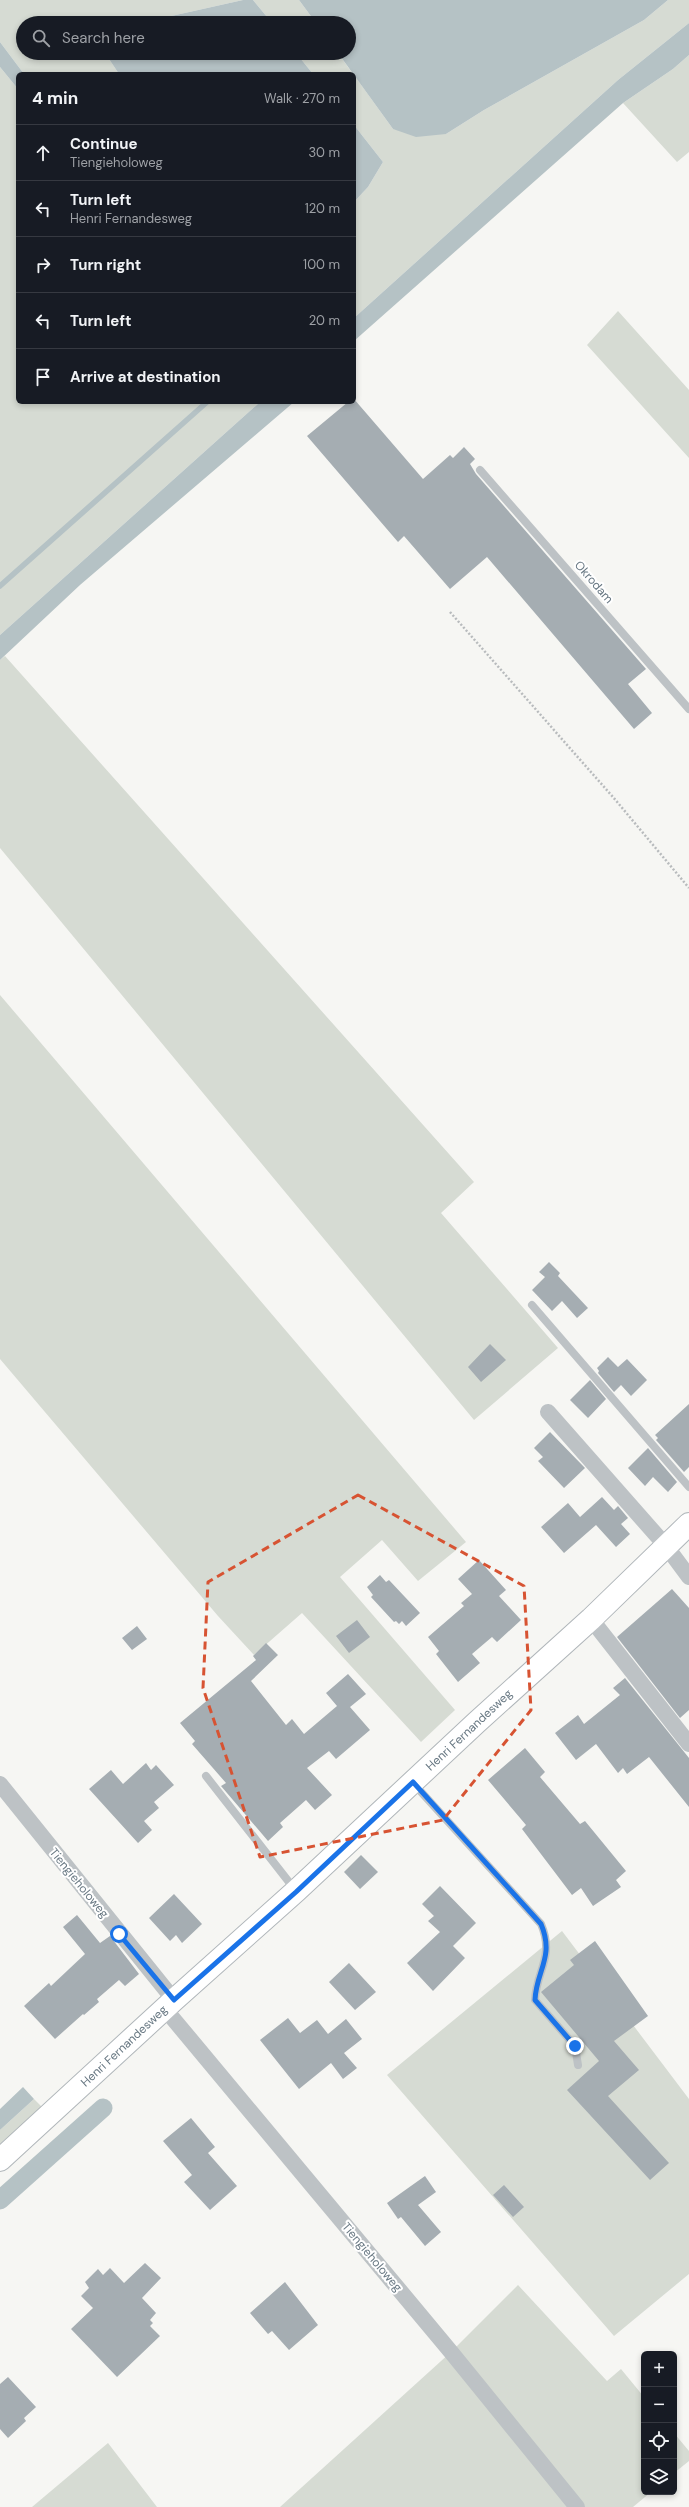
<!DOCTYPE html>
<html lang="en">
<head>
<meta charset="utf-8">
<style>
	:root { --surface:#171b24; --page:#20242c; --text:#f1f3f6; --muted:#9ea1a6; --line:#363941 }
	body { margin:0; font-family:"DM Sans",sans-serif; background:var(--page); color:var(--text) }
	.controls { position:absolute; right:12px; bottom:12px; display:grid; overflow:hidden; border-radius:6px; box-shadow:0 2px 6px #0003 }
	.controls button { width:36px; height:36px; display:grid; place-items:center; padding:0; border:0; border-bottom:1px solid var(--line); background:var(--surface); color:var(--text); font:20px sans-serif }
	.stop { position:absolute; width:12px; height:12px; margin:-9px; border:3px solid #1a73e8; border-radius:50%; background:#fff }
	.stop.end { background:#1a73e8; border-color:#fff; box-shadow:0 1px 4px #0008 }
	.list { margin:0; padding:0; list-style:none }
	h2 { display:flex; justify-content:space-between; align-items:center; height:52px; margin:0; padding:0 16px; font-size:17px }
	h2 small { font-size:13px; font-weight:400; color:var(--muted) }
	.list li { display:grid; grid-template-columns:26px 1fr auto; gap:12px; align-items:center; box-sizing:border-box; height:56px; padding:0 16px; border-top:1px solid var(--line) }
	.list b { display:block; font-size:15px; white-space:nowrap }
	.list p { margin:0; font-size:13px; white-space:nowrap; color:var(--muted) }
	.list em { font-size:13px; font-style:normal; color:var(--muted) }
	.icon { flex:none; width:22px; height:22px; fill:none; stroke:currentColor; stroke-width:2; stroke-linecap:round; stroke-linejoin:round }
	.map { position:relative; flex:none; width:689px; height:2507px; overflow:hidden }
	.search { position:absolute; background:var(--surface); box-shadow:0 2px 6px #0003; left:16px; top:16px; width:340px; height:44px; display:flex; align-items:center; gap:10px; box-sizing:border-box; padding:0 14px; border-radius:22px; color:var(--muted); font-size:15px }
	.panel { position:absolute; background:var(--surface); box-shadow:0 2px 6px #0003; left:16px; top:72px; width:340px; height:332px; border-radius:6px }
	.map>svg:first-child { display:block }
	.green { fill:#d6dbd3 }
	.water { fill:#b5c2c5 }
	.lines { fill:none; stroke-linecap:round; stroke-linejoin:round }
	.stream { stroke:#b5c2c5; stroke-width:5.5 }
	.canal { stroke:#b5c2c5; stroke-width:19 }
	.building { fill:#a5adb2 }
	.secondary-casing { stroke:#b0b6ba; stroke-width:24 }
	.path { stroke:#b8bbbd; stroke-width:2.5; stroke-dasharray:2 2; stroke-linecap:butt }
	.lane { stroke:#bdc2c5; stroke-width:8 }
	.street { stroke:#bdc2c5; stroke-width:16 }
	.secondary { stroke:#fff; stroke-width:22 }
	.route { stroke:#1a73e8; stroke-width:5 }
	.marked { fill:none; stroke:#d75332; stroke-width:3; stroke-dasharray:8 5; stroke-linejoin:round }
	.labels { text-anchor:middle; dominant-baseline:central; stroke-width:4; stroke-linejoin:round; paint-order:stroke }
	.street-label { font-size:12px; fill:#677782; stroke:#fff }
</style>
</head>
<body>
<div class="map">
<svg width="689" height="2507" viewBox="0 0 689 2507">
	<rect width="100%" height="100%" fill="#f6f6f3"/>
	<path class="green" d="M0 0H243L140 23H23V53H105L119 74H24L0 42Z
		M253 0H299L316 23H272Z
		M668 0H689V23L618 80 354 318V202L368 187 383 162 354 125V75L393 129 446 134 484 110 644 20Z
		M296 53H338L353 74H313Z
		M689 55V152L677 162 623 103 673 69Z
		M0 67 18 89V402H260L0 635Z
		M618 311 689 390V458L587 345Z
		M5 656 474 1182 441 1213 558 1348 474 1420 0 848V660Z
		M0 995 466 1542 418 1581 382 1540 340 1577 455 1710 421 1742 302 1613 254 1655 218 1616 0 1359Z
		M562 1931 689 2099V2274L614 2336 387 2075Z
		M34 2099 44 2109 0 2148V2130Z
		M518 2285 607 2381 621 2369 644 2397V2492H651L633 2507H280L451 2352Z
		M674 2433 689 2451V2461L674 2473Z
		M108 2443 157 2507H32Z"/>
	<path class="water" d="M243 0H253L272 23H140Z
		M299 0H668L644 20 484 110 446 134 416 137 393 129 338 53H349V23H316Z
		M689 23V55L673 69 623 103 354 341V318L618 80Z
		M0 42 24 74H18V89L0 67Z
		M105 53H296L313 74H119Z
		M354 125 383 162 368 187 354 202Z
		M260 402H294L80 585 0 660V635Z
		M23 2087 34 2099 0 2130V2109Z"/>
	<g class="lines">
		<path class="stream" d="M0 586 207 402"/>
		<path class="canal" d="M0 2200 103 2108"/>
	</g>
	<path class="building" d="M354 399 423 479 450 455 453 458 464 447 475 459 470 464 476 474 646 669 628 684 652 713 634 729 487 557 450 589 404 536 398 542 307 436 348 402H354Z
		M549 1262 560 1273 558 1276 588 1308 577 1318 562 1301 552 1311 532 1290 545 1277 539 1272Z
		M490 1344 506 1360 481 1382 468 1367Z
		M608 1357 618 1367 627 1359 647 1380 631 1396 621 1385 614 1392 598 1373 599 1371 597 1368Z
		M590 1380 606 1399 588 1418 570 1400Z
		M689 1404V1467L684 1472 656 1440 658 1438 655 1435Z
		M550 1432 585 1468 564 1488 538 1461 543 1457 534 1448Z
		M648 1448 677 1482 668 1492 653 1477 645 1486 628 1468Z
		M602 1497 614 1510 618 1506 628 1518 621 1524 630 1534 616 1547 596 1525 564 1553 541 1527 568 1503 580 1517Z
		M479 1560 506 1590 499 1596 521 1620 497 1642 492 1637 472 1654 480 1663 458 1682 436 1654 439 1651 428 1637 464 1606 461 1603 472 1594 458 1579Z
		M380 1575 386 1582 389 1580 420 1613 406 1626 402 1621 399 1624 396 1621 394 1622 371 1597 373 1595 367 1587Z
		M672 1589 689 1608V1710L680 1718 617 1637Z
		M357 1620 370 1637 349 1653 336 1636Z
		M137 1626 147 1639 132 1650 122 1638Z
		M266 1643 278 1655 251 1681 286 1725 292 1719 304 1734 337 1706 326 1693 348 1674 366 1694 350 1707 370 1730 336 1759 329 1751 307 1768 332 1795 315 1810 306 1800 280 1823 283 1827 268 1841 221 1786 226 1783 192 1744 195 1741 180 1723 256 1660 253 1656Z
		M625 1678 689 1758V1807L649 1757 627 1774 623 1768 618 1773 596 1744 576 1760 555 1733 578 1715 584 1724 620 1695 613 1688Z
		M525 1748 545 1772 540 1777 580 1824 585 1821 626 1871 616 1880 621 1887 593 1906 581 1888 572 1895 522 1829 526 1825 488 1780Z
		M146 1763 151 1770 156 1765 174 1785 154 1802 159 1808 144 1821 152 1830 138 1843 89 1789 111 1770 123 1784Z
		M361 1855 378 1872 360 1889 344 1872Z
		M440 1886 476 1923 453 1946 465 1958 433 1991 407 1963 440 1932 428 1921 434 1916 422 1904Z
		M174 1894 202 1924 182 1943 176 1935 170 1941 149 1918Z
		M77 1915 100 1943 110 1936 139 1974 125 1986 119 1980 97 1999 99 2002 84 2015 83 2014 55 2039 24 2006 49 1983 51 1986 85 1954 63 1927Z
		M595 1941 648 2016 614 2041 639 2070 608 2096 669 2163 650 2180 567 2090 599 2061 541 1992 574 1965 570 1960Z
		M349 1963 376 1992 355 2010 329 1982Z
		M288 2018 300 2033 317 2020 328 2034 346 2019 362 2039 344 2053 357 2068 343 2079 331 2063 299 2089 260 2040Z
		M191 2118 215 2147 208 2153 237 2186 210 2210 184 2182 192 2175 163 2141Z
		M425 2176 436 2192 418 2205 441 2232 425 2246 401 2217 398 2219 387 2203Z
		M504 2185 524 2207 513 2217 493 2195Z
		M145 2263 161 2278 142 2298 156 2313 150 2320 153 2323 150 2326 160 2336 117 2377 71 2329 93 2308 81 2296 89 2288 85 2282 98 2269 103 2275 110 2268 124 2283Z
		M285 2282 318 2325 289 2350 272 2331 268 2334 250 2313Z
		M8 2377 36 2407 24 2418 26 2421 8 2438 0 2429V2384Z"/>
	<g class="lines">
		<g class="secondary-casing">
			<path id="secondary" d="M0 2160 174 2000 296 1891 477 1722 591 1619 689 1524"/>
		</g>
		<path class="path" d="M450 612 613 797 689 888"/>
		<path class="lane" d="M480 470 689 709
			M532 1305 689 1487
			M206 1776 296 1891
			M413 1783 541 1924C555 1957 536 1971 535 2000L575 2046 578 2065"/>
		<path class="street" d="M548 1412 666 1546 689 1577
			M591 1619 689 1744
			M0 1784 174 2000
			M165 2009 451 2352 577 2507"/>
		<use href="#secondary" class="secondary"/>
	</g>
	<g class="lines">
		<path class="route" d="M119 1934 174 2000 296 1892 413 1782 541 1924C555 1957 536 1971 535 2000L575 2046"/>
	</g>
	<path class="marked" d="M358 1495 524 1586 531 1710 443 1820 260 1857 203 1688 208 1582Z"/>
	<g class="labels">
		<g class="street-label">
			<text transform="translate(594 582) rotate(49)">Okrodam</text>
			<text transform="translate(469 1730) rotate(-43)">Henri Fernandesweg</text>
			<text transform="translate(79 1883) rotate(51)">Tiengieholoweg</text>
			<text transform="translate(124 2046) rotate(-43)">Henri Fernandesweg</text>
			<text transform="translate(372 2257) rotate(50)">Tiengieholoweg</text>
		</g>
	</g>
</svg>
<div class="controls">
<button>+</button>
<button>−</button>
<button><svg class="icon" aria-label="locate" viewBox="0 0 24 24"><circle cx="12" cy="12" r="6"/><path d="M12 2v4M12 18v4M2 12h4M18 12h4"/></svg></button>
<button><svg class="icon" aria-label="layers" viewBox="0 0 24 24"><path d="M12 4l9 5-9 5-9-5zM3 14l9 5 9-5"/></svg></button>
</div>
<div class="stop" style="left:119px;top:1934px"></div>
<div class="stop end" style="left:575px;top:2046px"></div>
<div class="search"><svg class="icon" aria-label="search" viewBox="0 0 24 24"><circle cx="10" cy="10" r="6"/><path d="M15 15l6 6"/></svg>Search here</div>
<section class="panel">
<h2>4 min<small>Walk · 270 m</small></h2>
<ul class="list">
<li><svg class="icon" aria-label="ahead" viewBox="0 0 24 24"><path d="M12 20V5M6 11l6-6 6 6"/></svg><div><b>Continue</b><p>Tiengieholoweg</p></div><em>30 m</em></li>
<li><svg class="icon" aria-label="left" viewBox="0 0 24 24"><path d="M17 20v-9H6M10 6l-5 5 5 5"/></svg><div><b>Turn left</b><p>Henri Fernandesweg</p></div><em>120 m</em></li>
<li><svg class="icon" aria-label="right" viewBox="0 0 24 24"><path d="M7 20v-9h11M14 6l5 5-5 5"/></svg><div><b>Turn right</b></div><em>100 m</em></li>
<li><svg class="icon" aria-label="left" viewBox="0 0 24 24"><path d="M17 20v-9H6M10 6l-5 5 5 5"/></svg><div><b>Turn left</b></div><em>20 m</em></li>
<li><svg class="icon" aria-label="arrive" viewBox="0 0 24 24"><path d="M6 21V4h12l-3 4 3 4H6"/></svg><div><b>Arrive at destination</b></div></li>
</ul>
</section>
</div>
</body>
</html>
